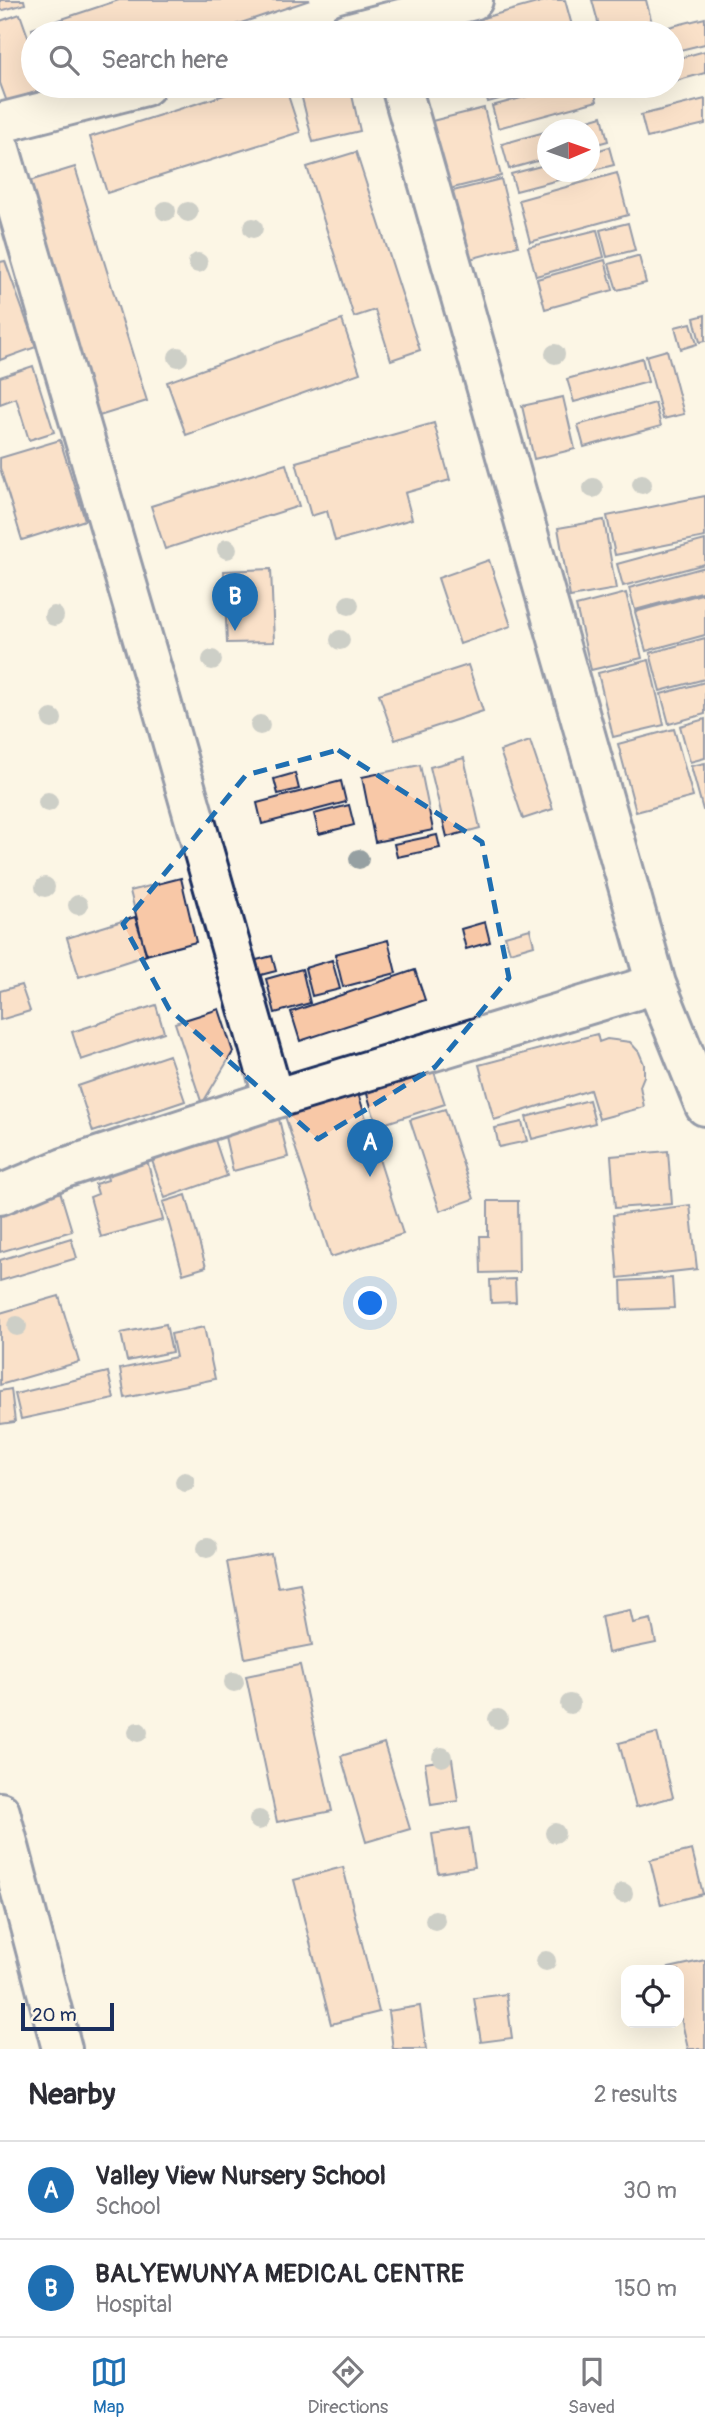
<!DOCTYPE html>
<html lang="en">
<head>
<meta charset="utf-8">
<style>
	:root { --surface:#fff; --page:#f7f7f7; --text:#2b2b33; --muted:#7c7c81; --line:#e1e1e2; --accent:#1f6fb2 }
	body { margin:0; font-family:Pangolin,sans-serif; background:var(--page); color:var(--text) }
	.controls { position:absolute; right:21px; bottom:21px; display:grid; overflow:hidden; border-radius:14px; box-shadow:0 7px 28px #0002 }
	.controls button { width:63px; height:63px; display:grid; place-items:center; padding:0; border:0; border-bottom:2px solid var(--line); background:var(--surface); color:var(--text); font:35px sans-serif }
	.compass { position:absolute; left:537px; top:119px; width:63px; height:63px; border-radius:50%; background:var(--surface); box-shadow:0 7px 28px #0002; rotate:88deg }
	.scale { position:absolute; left:21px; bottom:18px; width:93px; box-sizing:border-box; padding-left:7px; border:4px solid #1b2f5e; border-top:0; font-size:19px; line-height:24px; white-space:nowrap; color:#1b2f5e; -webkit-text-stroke:5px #fcf5e5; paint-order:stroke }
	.you { position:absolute; left:371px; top:1304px; width:24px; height:24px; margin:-18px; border:5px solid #fff; border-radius:50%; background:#1a73e8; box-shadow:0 0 0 10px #1a73e833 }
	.badge { display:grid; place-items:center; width:46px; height:46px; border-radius:50%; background:var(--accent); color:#fff; font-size:23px; font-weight:700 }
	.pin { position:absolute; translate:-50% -58px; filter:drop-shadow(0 2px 4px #0008) }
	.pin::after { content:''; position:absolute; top:37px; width:24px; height:21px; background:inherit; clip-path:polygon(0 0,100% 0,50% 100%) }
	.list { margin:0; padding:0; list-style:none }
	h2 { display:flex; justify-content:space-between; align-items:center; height:91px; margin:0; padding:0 28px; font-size:30px }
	h2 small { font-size:23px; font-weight:400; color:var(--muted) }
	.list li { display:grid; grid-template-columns:46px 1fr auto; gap:21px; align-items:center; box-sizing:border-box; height:98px; padding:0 28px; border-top:2px solid var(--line) }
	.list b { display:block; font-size:26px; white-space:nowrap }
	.list p { margin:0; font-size:23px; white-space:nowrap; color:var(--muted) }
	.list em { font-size:23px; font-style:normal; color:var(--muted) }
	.icon { flex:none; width:38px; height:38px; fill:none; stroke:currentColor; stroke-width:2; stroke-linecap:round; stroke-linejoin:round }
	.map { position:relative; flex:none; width:705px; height:2049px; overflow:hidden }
	.search { position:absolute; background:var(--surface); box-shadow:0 7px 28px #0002; left:21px; right:21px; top:21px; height:77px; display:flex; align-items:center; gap:18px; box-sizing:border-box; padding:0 24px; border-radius:38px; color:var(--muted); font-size:26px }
	.sheet { height:287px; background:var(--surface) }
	nav { display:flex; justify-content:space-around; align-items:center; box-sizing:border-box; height:98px; border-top:2px solid var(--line); background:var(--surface); font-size:19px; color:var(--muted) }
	nav a { display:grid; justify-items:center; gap:4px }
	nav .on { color:var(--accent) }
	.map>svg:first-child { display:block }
	.building { fill:#f8c8a7; stroke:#1b2f5e; stroke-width:2 }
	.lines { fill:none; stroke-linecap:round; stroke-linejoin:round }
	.minor-casing { stroke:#1b2f5e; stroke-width:44 }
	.major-casing { stroke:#1b2f5e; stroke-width:44 }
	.minor { stroke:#fcf5e5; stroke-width:38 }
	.major { stroke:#fcf5e5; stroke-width:38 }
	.tree { fill:#96a0a2 }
	.marked { fill:none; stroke:#1f6fb2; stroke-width:5; stroke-dasharray:14 9; stroke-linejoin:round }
</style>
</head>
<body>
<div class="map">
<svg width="705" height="2049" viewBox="0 0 705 2049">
	<rect width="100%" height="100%" fill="#fcf5e5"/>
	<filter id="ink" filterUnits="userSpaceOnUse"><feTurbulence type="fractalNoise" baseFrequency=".0143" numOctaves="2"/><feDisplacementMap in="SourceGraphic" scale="14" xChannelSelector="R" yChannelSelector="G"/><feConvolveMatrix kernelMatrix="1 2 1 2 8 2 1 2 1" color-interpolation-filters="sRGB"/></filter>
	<g filter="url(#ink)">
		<path class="building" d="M0 0H24L25 4 0 11Z
			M119 0H310L211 33H33L32 29Z
			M548 0H565L574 33H456L454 26Z
			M592 0H646L652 23 613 33H601Z
			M20 14 33 51V86H46L47 88 7 102 0 83V21Z
			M705 18V44L672 52V33H644Z
			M705 51V73L672 82V60Z
			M253 86H285L300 132 107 193 90 137Z
			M299 86H350L360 131 313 142Z
			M483 86H548L488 102Z
			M565 86H593L597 101 498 128 492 106Z
			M705 99V124L647 138 641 115Z
			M484 108 501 176 449 189 432 121Z
			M602 116 608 141 590 146V130H554Z
			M548 131V158L509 169 502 144Z
			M609 147 614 165 590 171V153Z
			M356 152 420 350 391 360 375 310 354 317 307 167Z
			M548 164V172H589L516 191 511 174Z
			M75 167 147 401 96 417 23 183Z
			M617 173 628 215 530 242 519 200Z
			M501 179 518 246 466 260 449 192Z
			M628 223 635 250 607 257 600 230Z
			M597 230 604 257 536 276 528 247Z
			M637 256H639L646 283 617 290 609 264Z
			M605 260 613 290 545 309 537 279Z
			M5 261 36 347 0 360V262Z
			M705 315V341L700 342 694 318Z
			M342 320 360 373 186 435 167 382Z
			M691 323 697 344 681 349 675 327Z
			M667 350 684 414 663 419 646 356Z
			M642 358 648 382 574 402 567 379Z
			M33 366 54 432 29 440 16 398 0 404V377Z
			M563 397 575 449 534 459 522 406Z
			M655 403 661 426 584 447 578 425Z
			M434 423 450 480 405 493 412 519 335 541 327 511 311 516 296 462Z
			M60 440 85 520 22 540 0 468V458Z
			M286 464 299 506 165 549 151 506Z
			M705 496V537L615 555 607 516Z
			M604 520 616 589 570 597 558 528Z
			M705 540V564L623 586 617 564Z
			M489 560 511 626 460 644 438 578Z
			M705 567V591L635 610 629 588Z
			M271 569 274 642 227 643 224 571Z
			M626 593 642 658 591 670 576 606Z
			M705 593V635L646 651 635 612Z
			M705 638V679L660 691 650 653Z
			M649 660 664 725 613 737 598 673Z
			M468 665 483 711 395 740 379 694Z
			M705 682V714L669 724 661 694Z
			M705 719V758L690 762 680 726Z
			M674 729 693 797 636 812 618 744Z
			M530 741 553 809 523 819 500 751Z
			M464 758 480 828 447 837 430 767Z
			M705 763V810H703L691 766Z
			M420 765 433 830 375 842 362 777Z
			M295 773 299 789 278 794 274 779Z
			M341 781 346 802 262 824 257 803Z
			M349 805 354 825 319 834 314 814Z
			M437 835 440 848 397 857 394 844Z
			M181 878 196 942 146 955 130 891Z
			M135 917 147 955 79 977 67 938Z
			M485 922 490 942 466 949 461 929Z
			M530 929 534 945 510 952 505 936Z
			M388 940 396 973 343 987 335 954Z
			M272 956 276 971 253 977 249 962Z
			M332 960 340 989 312 996 305 968Z
			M302 969 310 1003 275 1013 266 979Z
			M415 970 425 1000 300 1041 291 1012Z
			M21 985 30 1011 0 1020V991Z
			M156 1005 164 1032 81 1060 72 1032Z
			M219 1009 233 1052 202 1104 175 1023Z
			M597 1034 599 1042 607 1039 630 1042 639 1052 644 1064V1076L640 1086 644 1107 599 1119 590 1090 494 1120 479 1065Z
			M169 1055 185 1101 93 1132 78 1086Z
			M430 1060 445 1104 377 1126 363 1081Z
			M355 1084 403 1234 331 1257 282 1107Z
			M589 1100 595 1123 532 1139 526 1117Z
			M445 1109 474 1199 440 1211 410 1120Z
			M278 1115 288 1157 233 1171 223 1128Z
			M522 1122 527 1141 499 1147 495 1128Z
			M211 1128 227 1176 165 1198 148 1149Z
			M668 1151 672 1204 615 1208 611 1156Z
			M147 1160 163 1220 101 1237 90 1197 98 1194 95 1184 108 1180 106 1171Z
			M59 1188 72 1231 0 1252V1206Z
			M186 1195 206 1267 183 1274 163 1202Z
			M488 1201H518L519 1272 481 1273 480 1236H488Z
			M690 1205 697 1269 618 1278 613 1215Z
			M71 1238 77 1258 0 1281V1260Z
			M672 1278 674 1308 622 1310 621 1281Z
			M515 1279 516 1302 491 1303 490 1280Z
			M59 1296 79 1362 0 1385V1313Z
			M166 1324 172 1352 127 1361 121 1333Z
			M204 1327 215 1379 125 1398 120 1369 176 1357 171 1334Z
			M108 1372 114 1399 21 1419 15 1394Z
			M11 1389 15 1422 0 1424V1391Z
			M271 1554 278 1587 300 1583 312 1645 245 1658 227 1562Z
			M630 1610 633 1623 651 1619 656 1643 608 1653 601 1616Z
			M300 1665 332 1811 277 1822 246 1676Z
			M657 1733 673 1797 636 1807 619 1743Z
			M384 1743 410 1829 366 1842 341 1756Z
			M452 1759 458 1801 431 1805 425 1763Z
			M469 1828 475 1867 438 1873 432 1834Z
			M692 1850 703 1894 661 1905 650 1860Z
			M343 1867 379 2012 331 2024 294 1880Z
			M705 1960V2049H688L679 2009V1970H670L669 1968Z
			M506 1994 512 2038 481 2042 474 1998Z
			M420 2006 426 2049H393L388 2011Z"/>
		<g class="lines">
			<g class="minor-casing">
				<path id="minor" d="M347 33 473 0
					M0 123 145 86
					M0 149 154 677 274 1099
					M656 984 705 1106
					M0 1195 64 1168 274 1099 656 984 401 86"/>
			</g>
			<g class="major-casing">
				<path id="major" d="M0 1812 62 2049"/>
			</g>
			<use href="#minor" class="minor"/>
			<use href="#major" class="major"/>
		</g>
		<g class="tree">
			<circle cx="166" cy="211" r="10"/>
			<circle cx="188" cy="212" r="10"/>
			<circle cx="253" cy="228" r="10"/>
			<circle cx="198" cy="263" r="10"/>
			<circle cx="555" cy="354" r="10"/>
			<circle cx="178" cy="357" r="10"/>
			<circle cx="642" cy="484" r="10"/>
			<circle cx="593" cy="488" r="10"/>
			<circle cx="227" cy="549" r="10"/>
			<circle cx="349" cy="605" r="10"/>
			<circle cx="54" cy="616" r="10"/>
			<circle cx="340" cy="640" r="10"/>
			<circle cx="212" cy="660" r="10"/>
			<circle cx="52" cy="719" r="10"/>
			<circle cx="260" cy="725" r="10"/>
			<circle cx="48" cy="802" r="10"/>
			<circle cx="359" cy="859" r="10"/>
			<circle cx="45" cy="887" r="10"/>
			<circle cx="78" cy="905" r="10"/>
			<circle cx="17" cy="1326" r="10"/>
			<circle cx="185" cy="1482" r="10"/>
			<circle cx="207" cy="1548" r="10"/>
			<circle cx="234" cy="1682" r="10"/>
			<circle cx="570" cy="1704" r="10"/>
			<circle cx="498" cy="1719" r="10"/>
			<circle cx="138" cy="1732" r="10"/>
			<circle cx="442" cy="1757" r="10"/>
			<circle cx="259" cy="1820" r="10"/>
			<circle cx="555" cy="1833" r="10"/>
			<circle cx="623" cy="1893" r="10"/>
			<circle cx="435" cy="1920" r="10"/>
			<circle cx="546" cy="1961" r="10"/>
		</g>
	</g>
	<path d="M0 0H705V2049H0ZM338 750 482 842 509 978 435 1067 318 1139 169 1009 123 924 246 775Z" fill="#fcf5e5" fill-opacity=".55" fill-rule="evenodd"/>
	<path class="marked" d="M338 750 482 842 509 978 435 1067 318 1139 169 1009 123 924 246 775Z"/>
</svg>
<div class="controls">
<button><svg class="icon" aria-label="locate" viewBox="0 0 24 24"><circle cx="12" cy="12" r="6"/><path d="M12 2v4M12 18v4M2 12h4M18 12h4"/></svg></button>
</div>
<svg class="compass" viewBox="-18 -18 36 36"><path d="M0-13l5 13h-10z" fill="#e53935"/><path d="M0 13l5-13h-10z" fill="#7c7c81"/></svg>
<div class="scale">20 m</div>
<div class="you"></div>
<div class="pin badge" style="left:370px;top:1177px">A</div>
<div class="pin badge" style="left:235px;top:631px">B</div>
<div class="search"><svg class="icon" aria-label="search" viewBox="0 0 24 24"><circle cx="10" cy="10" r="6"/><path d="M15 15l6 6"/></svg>Search here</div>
</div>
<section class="sheet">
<h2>Nearby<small>2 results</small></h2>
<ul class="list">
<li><span class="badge">A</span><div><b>Valley View Nursery School</b><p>School</p></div><em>30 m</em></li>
<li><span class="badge">B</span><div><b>BALYEWUNYA MEDICAL CENTRE</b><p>Hospital</p></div><em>150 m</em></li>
</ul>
</section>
<nav>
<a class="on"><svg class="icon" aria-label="map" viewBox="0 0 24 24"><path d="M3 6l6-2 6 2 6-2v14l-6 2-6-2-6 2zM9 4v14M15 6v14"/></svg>Map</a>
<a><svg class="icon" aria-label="directions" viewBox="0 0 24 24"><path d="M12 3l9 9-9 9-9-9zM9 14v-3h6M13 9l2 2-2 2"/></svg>Directions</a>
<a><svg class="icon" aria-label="saved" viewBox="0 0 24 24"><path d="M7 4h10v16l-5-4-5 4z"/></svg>Saved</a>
</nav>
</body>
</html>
